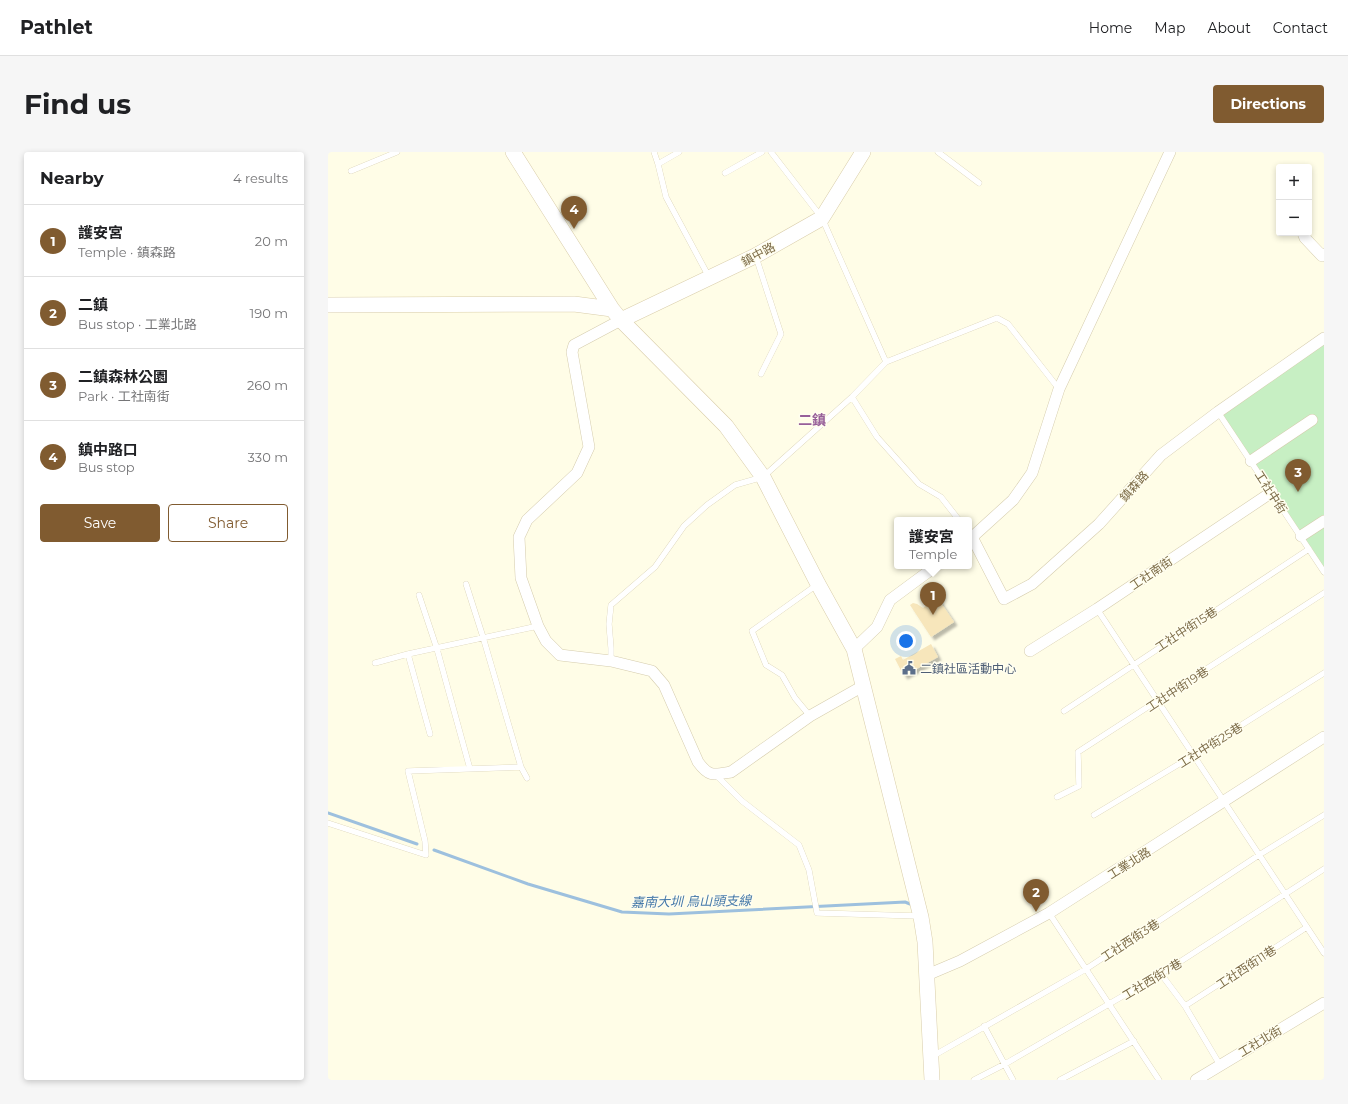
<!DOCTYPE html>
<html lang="en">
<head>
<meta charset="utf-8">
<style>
	:root { --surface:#fff; --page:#f6f6f6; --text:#202124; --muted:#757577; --line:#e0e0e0; --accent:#805b30 }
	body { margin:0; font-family:Montserrat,"Noto Sans TC",sans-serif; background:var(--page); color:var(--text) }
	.controls { position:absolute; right:12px; top:12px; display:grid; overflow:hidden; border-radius:4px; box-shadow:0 2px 6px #0003 }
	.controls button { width:36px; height:36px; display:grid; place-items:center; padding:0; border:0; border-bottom:1px solid var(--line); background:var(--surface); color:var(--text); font:20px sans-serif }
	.you { position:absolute; left:578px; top:489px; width:14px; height:14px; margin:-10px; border:3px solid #fff; border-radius:50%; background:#1a73e8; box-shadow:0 0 0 6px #1a73e833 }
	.badge { display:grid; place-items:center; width:26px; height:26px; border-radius:50%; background:var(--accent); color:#fff; font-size:13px; font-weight:700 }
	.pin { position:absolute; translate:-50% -33px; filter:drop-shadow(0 1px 2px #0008) }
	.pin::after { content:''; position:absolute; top:21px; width:14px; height:12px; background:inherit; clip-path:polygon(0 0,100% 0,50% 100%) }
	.popup { position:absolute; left:566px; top:365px; width:78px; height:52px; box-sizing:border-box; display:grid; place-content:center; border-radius:4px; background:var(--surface); filter:drop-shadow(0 1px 3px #0005); font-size:13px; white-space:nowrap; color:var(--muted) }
	.popup b { font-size:15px; color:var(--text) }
	.popup::after { content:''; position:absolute; left:50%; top:100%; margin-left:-8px; border:8px solid transparent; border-top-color:var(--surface) }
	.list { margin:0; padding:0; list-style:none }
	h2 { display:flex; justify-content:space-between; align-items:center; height:52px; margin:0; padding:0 16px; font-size:17px }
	h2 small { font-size:13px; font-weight:400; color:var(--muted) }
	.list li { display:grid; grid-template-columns:26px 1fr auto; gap:12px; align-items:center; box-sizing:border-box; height:72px; padding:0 16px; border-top:1px solid var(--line) }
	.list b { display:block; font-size:15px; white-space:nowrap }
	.list p { margin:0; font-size:13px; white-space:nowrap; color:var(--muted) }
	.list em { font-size:13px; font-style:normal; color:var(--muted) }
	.actions { display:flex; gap:8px; padding:12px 16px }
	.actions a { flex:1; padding:9px 0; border:1px solid var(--accent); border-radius:4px; text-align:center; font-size:14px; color:var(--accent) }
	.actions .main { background:var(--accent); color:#fff }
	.map { position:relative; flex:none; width:996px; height:928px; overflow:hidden; border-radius:4px }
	header { display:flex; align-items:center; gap:24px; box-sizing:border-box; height:56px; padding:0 20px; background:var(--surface); border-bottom:1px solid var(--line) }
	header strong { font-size:19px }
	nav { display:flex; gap:22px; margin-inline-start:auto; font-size:14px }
	.intro { display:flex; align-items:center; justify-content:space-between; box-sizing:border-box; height:96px; padding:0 24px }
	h1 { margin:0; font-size:28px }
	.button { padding:10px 18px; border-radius:4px; background:var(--accent); color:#fff; font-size:14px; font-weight:700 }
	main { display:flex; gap:24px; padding:0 24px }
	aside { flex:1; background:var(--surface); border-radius:4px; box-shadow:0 2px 6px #0003 }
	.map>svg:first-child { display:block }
	.green { fill:#c7efc3 }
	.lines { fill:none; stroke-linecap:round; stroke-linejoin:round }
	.stream { stroke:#9dc0de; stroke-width:3 }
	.building { fill:#f7e6bb; filter:url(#shadow) }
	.lane-casing { stroke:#d5ccad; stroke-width:6 }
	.street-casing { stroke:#d5ccad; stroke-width:12 }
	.secondary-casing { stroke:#d9cdaa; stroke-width:16 }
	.lane { stroke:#fff; stroke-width:5.5 }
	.street { stroke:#fff; stroke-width:11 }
	.secondary { stroke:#fff; stroke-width:15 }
	.labels { text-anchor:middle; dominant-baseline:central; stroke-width:3; stroke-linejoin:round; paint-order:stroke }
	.street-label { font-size:12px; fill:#7c6b47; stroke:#fffeef }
	.service-label { font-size:12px; fill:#4e5e75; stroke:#fffeef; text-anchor:start }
	.water-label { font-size:13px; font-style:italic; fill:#4679a9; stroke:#fffeef }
	.quarter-label { font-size:14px; font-weight:bold; fill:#975f99; stroke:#fffeef }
</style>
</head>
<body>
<header>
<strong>Pathlet</strong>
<nav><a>Home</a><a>Map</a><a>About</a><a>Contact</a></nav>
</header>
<div class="intro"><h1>Find us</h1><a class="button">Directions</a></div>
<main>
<aside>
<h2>Nearby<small>4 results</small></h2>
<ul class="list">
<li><span class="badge">1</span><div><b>護安宮</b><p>Temple · 鎮森路</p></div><em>20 m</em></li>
<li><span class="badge">2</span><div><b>二鎮</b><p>Bus stop · 工業北路</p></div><em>190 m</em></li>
<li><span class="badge">3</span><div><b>二鎮森林公園</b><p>Park · 工社南街</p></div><em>260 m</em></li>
<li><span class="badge">4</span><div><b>鎮中路口</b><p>Bus stop</p></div><em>330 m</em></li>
</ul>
<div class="actions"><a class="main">Save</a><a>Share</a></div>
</aside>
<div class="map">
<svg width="996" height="928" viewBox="0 0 996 928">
	<defs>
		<filter id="shadow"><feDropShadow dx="3.5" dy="3.5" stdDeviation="1" flood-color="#0004"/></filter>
	</defs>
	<rect width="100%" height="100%" fill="#fffde7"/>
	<path class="green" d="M996 189V420L890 260Z"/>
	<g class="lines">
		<path class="stream" d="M0 661 89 692
			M106 698 200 732 294 760 341 762 577 750 582 752"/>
	</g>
	<path class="building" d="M609 445 626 470 603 485 582 453 585 451 589 452 595 456Z
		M603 492 610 505 576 524 567 507 573 504 575 508Z"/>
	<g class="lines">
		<g class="lane-casing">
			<path id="lane" d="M326 0 330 12 338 45 381 125
				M610 0 651 31
				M330 12 351 0
				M23 19 69 0
				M397 21 434 0
				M428 105 453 182 433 222
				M558 210 669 166 680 172 731 237
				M524 245 549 285 591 332 613 345 631 368
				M890 260 996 420
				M138 432 155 485 193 615
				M91 443 109 497 142 617
				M769 457 996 801
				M80 502 102 582
				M283 509V496L281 472 283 453 327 415 356 374 379 353 407 333 435 325 524 245 558 210 494 66 443 0
				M47 511 80 502 210 474
				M736 559 981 397
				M482 564 467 546 454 523 438 513 424 479 490 432
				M388 623 414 649 471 693 481 718 489 761 591 764
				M729 645 751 634 750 600 996 441
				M766 663 866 603 996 521
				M0 671 98 703 97 689 80 619 193 615 199 626
				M721 761 831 928
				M833 822 857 854 892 913
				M857 854 979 775
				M656 874 685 928
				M605 904 758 817 931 703 996 663
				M646 928 677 912 833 822 996 717
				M732 928 806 889"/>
		</g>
		<g class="street-casing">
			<path id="street" d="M975 81 977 86 994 104 996 102
				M293 168 246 193 244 200 261 295 249 321 199 368 191 385 193 426 210 474 218 489 232 503 283 509 324 519 336 533 370 610C381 625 385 623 403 620L482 564 535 534
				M923 309 984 268
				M973 384 996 369
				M644 385 676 447 704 432 771 372 833 303 890 260 996 186
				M641 388 685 348 704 321 731 237 842 0
				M526 497 549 475 562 448 608 414
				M702 499 769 457 944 340
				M599 823 632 809 721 761 996 585
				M868 928 996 851"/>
		</g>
		<g class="secondary-casing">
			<path id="secondary" d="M185 0 284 157 293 168 398 274 435 325 490 432 526 497 593 765 597 790 604 928
				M0 153 246 152 284 157
				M293 168 427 104 494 66 535 0"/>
		</g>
		<use href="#lane" class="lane"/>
		<use href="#street" class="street"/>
		<use href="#secondary" class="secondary"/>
	</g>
	<defs>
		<g id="civic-bare" transform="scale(1.08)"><path d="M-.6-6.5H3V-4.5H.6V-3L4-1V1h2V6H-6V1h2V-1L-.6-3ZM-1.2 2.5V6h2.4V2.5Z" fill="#5c6f8a" stroke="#fffeef" stroke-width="2.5" paint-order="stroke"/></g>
	</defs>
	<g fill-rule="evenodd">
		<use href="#civic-bare" x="581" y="516"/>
	</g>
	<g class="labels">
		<g class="street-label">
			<text transform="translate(430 102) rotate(-28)">鎮中路</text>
			<text transform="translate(806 334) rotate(-48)">鎮森路</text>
			<text transform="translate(943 340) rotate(57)">工社中街</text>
			<text transform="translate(823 421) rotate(-34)">工社南街</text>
			<text transform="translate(858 477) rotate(-33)">工社中街15巷</text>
			<text transform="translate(849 537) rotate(-33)">工社中街19巷</text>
			<text transform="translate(882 593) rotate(-32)">工社中街25巷</text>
			<text transform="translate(801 711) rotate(-32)">工業北路</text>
			<text transform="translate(802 788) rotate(-33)">工社西街3巷</text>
			<text transform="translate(918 815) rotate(-33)">工社西街11巷</text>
			<text transform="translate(824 827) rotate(-31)">工社西街7巷</text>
			<text transform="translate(932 889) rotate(-31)">工社北街</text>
		</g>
		<g class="service-label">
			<text x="592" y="516">二鎮社區活動中心</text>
		</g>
		<g class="water-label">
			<text transform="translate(363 749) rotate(-1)">嘉南大圳 烏山頭支線</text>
		</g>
		<g class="quarter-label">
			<text x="484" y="268">二鎮</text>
		</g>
	</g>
</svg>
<div class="controls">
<button>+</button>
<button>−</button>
</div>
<div class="you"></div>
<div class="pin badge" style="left:605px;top:463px">1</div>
<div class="popup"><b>護安宮</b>Temple</div>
<div class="pin badge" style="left:708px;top:760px">2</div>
<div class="pin badge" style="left:970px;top:340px">3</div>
<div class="pin badge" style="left:246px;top:77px">4</div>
</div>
</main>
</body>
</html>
